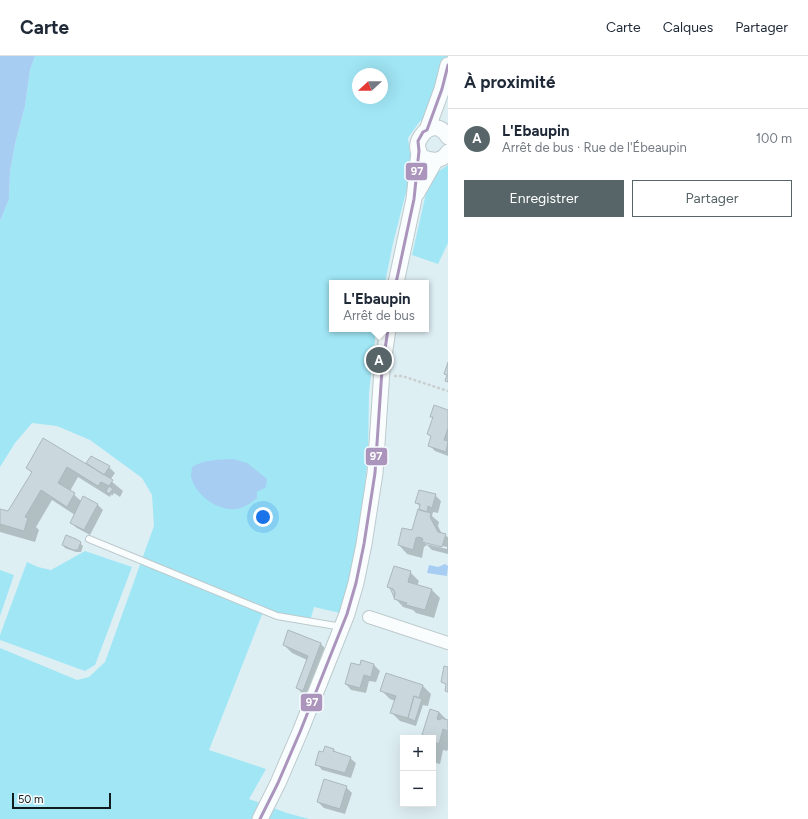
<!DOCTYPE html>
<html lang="fr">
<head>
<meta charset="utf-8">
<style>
	:root { --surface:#fff; --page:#f2f2f3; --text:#1f2937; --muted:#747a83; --line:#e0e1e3; --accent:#576568 }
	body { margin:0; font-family:Figtree,sans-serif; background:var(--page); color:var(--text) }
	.controls { position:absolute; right:12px; bottom:12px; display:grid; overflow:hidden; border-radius:0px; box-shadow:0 4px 16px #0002 }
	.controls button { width:36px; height:36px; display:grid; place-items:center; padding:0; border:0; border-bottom:1px solid var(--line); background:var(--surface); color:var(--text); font:20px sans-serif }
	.compass { position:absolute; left:352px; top:12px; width:36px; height:36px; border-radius:50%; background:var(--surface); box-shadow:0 4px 16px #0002; rotate:249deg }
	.scale { position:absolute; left:12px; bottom:10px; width:99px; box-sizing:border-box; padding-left:4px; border:2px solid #0f1b1d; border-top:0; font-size:11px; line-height:14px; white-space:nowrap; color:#0f1b1d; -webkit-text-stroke:3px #f7fdff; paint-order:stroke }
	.you { position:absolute; left:263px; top:461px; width:14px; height:14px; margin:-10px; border:3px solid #fff; border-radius:50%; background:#1a73e8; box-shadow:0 0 0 6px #1a73e833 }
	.badge { display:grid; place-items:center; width:26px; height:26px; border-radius:50%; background:var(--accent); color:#fff; font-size:13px; font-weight:700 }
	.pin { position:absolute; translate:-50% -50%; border:2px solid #fff; box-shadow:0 1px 4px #0006 }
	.popup { position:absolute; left:329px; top:224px; width:100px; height:52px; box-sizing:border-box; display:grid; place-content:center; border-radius:0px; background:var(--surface); filter:drop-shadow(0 1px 3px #0005); font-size:13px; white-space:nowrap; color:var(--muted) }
	.popup b { font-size:15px; color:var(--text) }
	.popup::after { content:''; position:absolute; left:50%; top:100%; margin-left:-8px; border:8px solid transparent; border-top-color:var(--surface) }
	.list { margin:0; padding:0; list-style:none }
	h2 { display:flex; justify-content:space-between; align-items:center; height:52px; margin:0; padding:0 16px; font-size:17px }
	h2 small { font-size:13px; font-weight:400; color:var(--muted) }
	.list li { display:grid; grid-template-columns:26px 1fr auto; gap:12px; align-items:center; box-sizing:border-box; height:60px; padding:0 16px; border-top:1px solid var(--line) }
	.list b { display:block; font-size:15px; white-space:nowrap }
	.list p { margin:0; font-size:13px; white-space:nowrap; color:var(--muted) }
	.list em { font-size:13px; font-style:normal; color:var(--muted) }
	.actions { display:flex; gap:8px; padding:12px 16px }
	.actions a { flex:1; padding:9px 0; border:1px solid var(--accent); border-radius:0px; text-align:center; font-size:14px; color:var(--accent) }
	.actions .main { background:var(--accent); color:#fff }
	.map { position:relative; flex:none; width:448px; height:763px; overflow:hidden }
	header { display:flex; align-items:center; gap:24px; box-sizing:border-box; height:56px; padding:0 20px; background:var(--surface); border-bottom:1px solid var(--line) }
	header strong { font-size:19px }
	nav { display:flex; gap:22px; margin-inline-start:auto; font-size:14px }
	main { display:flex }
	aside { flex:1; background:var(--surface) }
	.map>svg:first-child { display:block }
	.green { fill:#a0e6f5; fill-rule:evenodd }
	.water { fill:#a7cdf3 }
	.shadow { fill:#0003; fill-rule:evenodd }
	.building { fill:#cad7dc; stroke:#abb8bd }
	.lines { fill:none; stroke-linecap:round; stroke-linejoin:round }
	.service-casing { stroke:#bccacd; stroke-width:8 }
	.minor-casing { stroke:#bccacd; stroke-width:14 }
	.tertiary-casing { stroke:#bccacd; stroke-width:17 }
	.path { stroke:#cacfd0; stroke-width:2.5; stroke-dasharray:3 2; stroke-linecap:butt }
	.service { stroke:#fafdfd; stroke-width:6 }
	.minor { stroke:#fafdfd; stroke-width:12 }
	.tertiary { stroke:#fafdfd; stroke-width:15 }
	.bus-1-casing { stroke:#f7fdff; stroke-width:6 }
	.bus-1 { stroke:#ab95bc; stroke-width:3 }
	.line-badge { stroke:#f7fdff; stroke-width:1.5 }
	.badge-label { font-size:11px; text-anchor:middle; font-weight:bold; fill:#fff }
</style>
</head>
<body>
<header>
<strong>Carte</strong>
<nav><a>Carte</a><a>Calques</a><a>Partager</a></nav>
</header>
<main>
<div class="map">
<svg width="448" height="763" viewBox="0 0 448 763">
	<rect width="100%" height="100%" fill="#deeff4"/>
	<path class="green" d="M35 0H448L425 64 420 65 408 82 412 113 393 187 385 227H332V273H376L369 337 368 400 358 495 340 557 314 551 310 565 263 556 209 694 266 713 249 743 287 757 309 763H0V592L77 624 89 621 105 606 154 470 152 439 142 422 90 384 57 370 32 367 15 387 0 411V165L9 143 10 116 15 88 25 50 30 14ZM358 18H382V42H358Z
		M448 109V187L438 208 412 199 427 133 436 117Z
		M85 495 132 511 95 609 85 615 0 584V579L27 506 38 511 51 514Z
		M0 514 14 519 0 560Z"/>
	<path class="water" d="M0 0H35L30 14 25 50 15 88 10 116 9 143 0 165Z
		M233 403 247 407 267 423 266 431 257 436V442C252 446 247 450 241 452 221 458 195 440 191 420 191 417 192 414 192 411 205 403 218 404 233 403Z
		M445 508 448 510 447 520 427 517 429 509 438 511Z"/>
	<path class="shadow" d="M448 355V400L435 395 429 389 432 381 428 378 433 363 431 360Z
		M43 383 91 411 87 407 109 411 115 417 110 424 123 435 120 441 114 437 112 440 111 438 110 441 78 421 70 435 81 445 97 448 103 454 90 479 77 472 71 467 75 459 52 444 36 471 39 474 35 486 0 476V454L8 457 32 417 27 411Z
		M435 439 441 445 438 457 433 456 432 460 439 466 438 470 442 478 448 481V498L432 494 427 489 424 491 422 502 407 498 399 489 413 475 421 451 416 447ZM423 485 447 491V493L426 488Z
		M80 487 83 490 81 496H76L65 492 63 489Z
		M410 516 419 525 417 530 432 534 440 542 434 562 416 557 413 554 403 551 395 542V540L392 535 389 531Z
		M289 575 321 588 329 597 312 643 305 640 297 632 307 604 292 597 284 589Z
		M362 605 374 609 380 615 376 626 369 625 366 637 351 634 346 628 360 610Z
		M423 630 431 638 428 650 423 649 416 670 400 665 391 656 395 645 390 643 381 634Z
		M439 656 448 665V693L447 695 443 694 440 708 433 706V682H422Z
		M326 691 334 694 337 697 350 702 356 707 351 722 322 714 317 708 324 698Z
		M346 731 352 737 345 758 324 752 318 746Z"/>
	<path class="building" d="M448 306V326L445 325 447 319 444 318Z
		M434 349 448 354V372L444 384 448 385 446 396 428 390 431 380 427 378 433 361H430Z
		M43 382 113 424 109 430 101 426 98 430 67 411 58 427 75 437 67 451 41 434 25 461 28 462 24 475 0 468V453L8 455 32 416 26 412Z
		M91 400 110 410 104 419 86 407Z
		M109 430 113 433 109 438 106 435Z
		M419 434 436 438 432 452 428 450 427 456 419 454 420 448 415 447Z
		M83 440 98 448 84 474 70 467Z
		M418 453 431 457 430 461 438 476 446 478 442 491 422 486 423 484 422 482 418 481 416 482 413 494 398 489 402 472 412 474Z
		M66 479 76 483 81 486 78 494H73L62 489Z
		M394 510 411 515 408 526 432 533 425 554 406 549 407 547 394 543 395 537 393 533 387 531Z
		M390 532 393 533 395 537 394 541Z
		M288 574 321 587 303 635 296 632 308 600 283 589Z
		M361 604 374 608 371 621 364 619 360 632 345 628 351 607 360 609Z
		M444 610 448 611V636L445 635 446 628 441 626Z
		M386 617 423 629 419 642 414 640 408 662 390 657 396 640 380 635Z
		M414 640 422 643 415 665 408 662Z
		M430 653 439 656 437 663 440 664 441 662 448 664V675L443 673 439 688 435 686 433 692V682H421Z
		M325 690 334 693 333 695 351 701 345 717 315 709 319 695 323 696Z
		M324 723 347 730 340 753 317 746Z"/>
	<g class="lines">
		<g class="service-casing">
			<path id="service" d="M89 483 277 560 342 571"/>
		</g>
		<g class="minor-casing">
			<path id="minor" d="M369 561 448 587"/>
		</g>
		<g class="tertiary-casing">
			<path id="tertiary" d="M427 74 442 33 448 9
				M448 81C431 52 399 100 432 104 439 105 445 101 448 96
				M417 137 435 105
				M396 227 414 143 419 95
				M260 763 278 727 300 676 347 558 356 527 364 488 375 417 382 314 388 273"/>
		</g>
		<path class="path" d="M394 320H402L448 335"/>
		<use href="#service" class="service"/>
		<use href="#minor" class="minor"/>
		<use href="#tertiary" class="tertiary"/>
		<g class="bus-1-casing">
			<path id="bus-1" d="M396 227 414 143 419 95 418 85 423 76 427 74 442 33 448 9
				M260 763 278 727 300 676 347 558 356 527 364 488 375 417 382 314 388 273"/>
		</g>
		<use href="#bus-1" class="bus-1"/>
	</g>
	<g class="line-badge">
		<rect x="405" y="106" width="23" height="19" rx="4" fill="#ab95bc"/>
		<rect x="365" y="391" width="23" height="19" rx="4" fill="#ab95bc"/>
		<rect x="300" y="637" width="23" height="19" rx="4" fill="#ab95bc"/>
	</g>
	<g class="badge-label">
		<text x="417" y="119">97</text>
		<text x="376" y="404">97</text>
		<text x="312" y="650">97</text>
	</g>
</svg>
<div class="controls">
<button>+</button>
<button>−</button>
</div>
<svg class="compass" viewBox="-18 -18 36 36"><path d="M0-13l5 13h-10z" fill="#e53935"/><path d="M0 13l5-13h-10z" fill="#747a83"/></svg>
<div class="scale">50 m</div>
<div class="you"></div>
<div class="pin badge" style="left:379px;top:304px">A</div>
<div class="popup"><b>L'Ebaupin</b>Arrêt de bus</div>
</div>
<aside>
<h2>À proximité<small></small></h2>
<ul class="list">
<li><span class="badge">A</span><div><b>L'Ebaupin</b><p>Arrêt de bus · Rue de l'Ébeaupin</p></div><em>100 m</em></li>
</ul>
<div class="actions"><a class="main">Enregistrer</a><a>Partager</a></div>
</aside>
</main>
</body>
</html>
